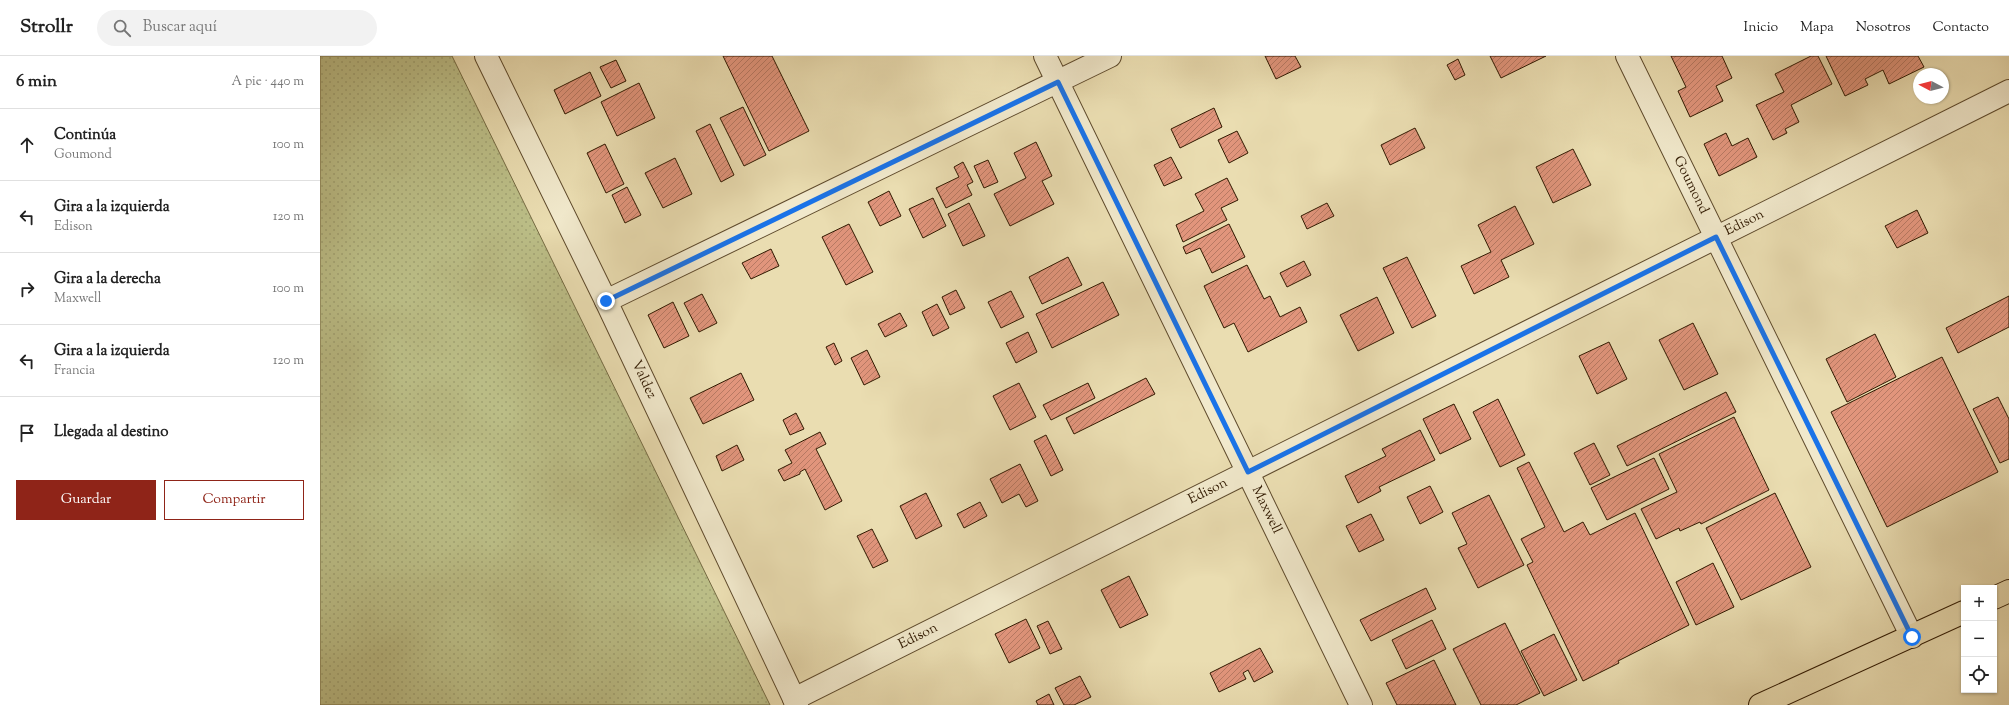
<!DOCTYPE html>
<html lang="es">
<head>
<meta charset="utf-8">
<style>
	:root { --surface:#fff; --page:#f2f2f2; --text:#222; --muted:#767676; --line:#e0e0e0; --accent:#8f2418 }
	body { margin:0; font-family:"Sorts Mill Goudy",serif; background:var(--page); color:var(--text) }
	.controls { position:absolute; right:12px; bottom:12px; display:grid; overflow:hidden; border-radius:0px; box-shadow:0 1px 3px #0004 }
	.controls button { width:36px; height:36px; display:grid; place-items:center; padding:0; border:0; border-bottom:1px solid var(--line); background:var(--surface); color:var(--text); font:20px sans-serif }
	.compass { position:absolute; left:1593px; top:12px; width:36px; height:36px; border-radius:50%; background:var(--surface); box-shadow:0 1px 3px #0004; rotate:277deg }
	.stop { position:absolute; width:12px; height:12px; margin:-9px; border:3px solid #1a73e8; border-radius:50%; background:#fff }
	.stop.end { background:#1a73e8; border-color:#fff; box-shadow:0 1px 4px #0008 }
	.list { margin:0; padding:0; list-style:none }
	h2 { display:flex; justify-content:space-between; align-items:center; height:52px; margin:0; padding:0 16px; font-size:17px }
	h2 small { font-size:13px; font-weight:400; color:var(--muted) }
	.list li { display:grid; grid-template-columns:26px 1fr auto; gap:12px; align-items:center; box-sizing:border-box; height:72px; padding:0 16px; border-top:1px solid var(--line) }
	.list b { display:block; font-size:15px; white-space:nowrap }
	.list p { margin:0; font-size:13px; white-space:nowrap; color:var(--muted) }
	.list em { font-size:13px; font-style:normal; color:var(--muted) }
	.actions { display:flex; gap:8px; padding:12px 16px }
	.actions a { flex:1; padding:9px 0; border:1px solid var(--accent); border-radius:0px; text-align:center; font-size:14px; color:var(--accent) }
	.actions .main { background:var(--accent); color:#fff }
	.icon { flex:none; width:22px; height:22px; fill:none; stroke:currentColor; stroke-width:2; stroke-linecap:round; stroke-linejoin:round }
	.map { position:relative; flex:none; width:1689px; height:649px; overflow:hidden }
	header { display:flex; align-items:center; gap:24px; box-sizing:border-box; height:56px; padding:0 20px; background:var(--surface); border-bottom:1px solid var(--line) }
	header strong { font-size:19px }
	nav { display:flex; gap:22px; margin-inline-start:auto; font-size:14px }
	.search { width:280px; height:36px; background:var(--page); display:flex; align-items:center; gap:10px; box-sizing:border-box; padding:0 14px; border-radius:22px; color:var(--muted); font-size:15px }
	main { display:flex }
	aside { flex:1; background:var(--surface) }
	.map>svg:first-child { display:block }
	.grass { fill:url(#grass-dots); stroke:#766c44 }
	.building { fill:url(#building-hatch); stroke:#301900 }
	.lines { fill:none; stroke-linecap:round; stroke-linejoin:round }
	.minor-casing { stroke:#5e4a2c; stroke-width:24 }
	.trunk-casing { stroke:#301900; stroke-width:24 }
	.minor { stroke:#f1e9cc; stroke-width:22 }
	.trunk { stroke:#eaddb1; stroke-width:22 }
	.route { stroke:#1a73e8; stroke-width:5 }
	.labels { text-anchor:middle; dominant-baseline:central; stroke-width:3; stroke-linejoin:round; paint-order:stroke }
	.street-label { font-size:14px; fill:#301900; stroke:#f1e9cc }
</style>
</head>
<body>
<header>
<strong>Strollr</strong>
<div class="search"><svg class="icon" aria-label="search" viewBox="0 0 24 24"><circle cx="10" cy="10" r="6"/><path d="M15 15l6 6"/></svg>Buscar aquí</div>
<nav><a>Inicio</a><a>Mapa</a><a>Nosotros</a><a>Contacto</a></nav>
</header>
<main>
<aside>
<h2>6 min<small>A pie · 440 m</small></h2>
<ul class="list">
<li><svg class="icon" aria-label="ahead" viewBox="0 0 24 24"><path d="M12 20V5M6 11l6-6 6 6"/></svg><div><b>Continúa</b><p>Goumond</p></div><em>100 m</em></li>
<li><svg class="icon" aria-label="left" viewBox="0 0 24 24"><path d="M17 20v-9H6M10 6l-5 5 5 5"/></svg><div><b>Gira a la izquierda</b><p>Edison</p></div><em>120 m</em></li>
<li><svg class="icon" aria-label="right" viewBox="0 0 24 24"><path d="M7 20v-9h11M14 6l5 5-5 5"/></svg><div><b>Gira a la derecha</b><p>Maxwell</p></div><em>100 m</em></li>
<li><svg class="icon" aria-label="left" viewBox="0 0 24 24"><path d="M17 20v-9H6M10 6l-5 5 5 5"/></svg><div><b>Gira a la izquierda</b><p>Francia</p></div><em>120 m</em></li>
<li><svg class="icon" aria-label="arrive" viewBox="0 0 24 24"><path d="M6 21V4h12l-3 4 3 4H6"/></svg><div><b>Llegada al destino</b></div></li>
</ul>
<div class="actions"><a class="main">Guardar</a><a>Compartir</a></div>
</aside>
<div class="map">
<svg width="1689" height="649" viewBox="0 0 1689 649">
	<defs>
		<pattern id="grass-dots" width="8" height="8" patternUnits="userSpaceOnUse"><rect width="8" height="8" fill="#bcbf88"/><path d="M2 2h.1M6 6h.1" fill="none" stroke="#a2a474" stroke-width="1.8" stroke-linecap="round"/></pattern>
		<pattern id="building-hatch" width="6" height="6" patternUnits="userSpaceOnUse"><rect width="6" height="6" fill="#e1957c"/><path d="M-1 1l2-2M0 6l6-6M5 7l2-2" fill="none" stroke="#b77963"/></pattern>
	</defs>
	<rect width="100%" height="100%" fill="#eaddb1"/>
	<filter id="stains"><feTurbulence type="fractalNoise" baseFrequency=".005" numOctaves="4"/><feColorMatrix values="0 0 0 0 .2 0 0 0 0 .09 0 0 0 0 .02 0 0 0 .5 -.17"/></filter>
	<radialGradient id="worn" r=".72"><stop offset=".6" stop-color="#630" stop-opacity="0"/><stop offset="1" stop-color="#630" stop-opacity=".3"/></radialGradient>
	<path class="grass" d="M0 0H132L450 649H0Z"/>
	<path class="building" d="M403 0H452L489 75 449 95Z
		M945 0H975L981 11 956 23Z
		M1170 0H1226L1181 22Z
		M1351 0H1402L1412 22 1396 30 1403 45 1370 61 1358 35 1366 31Z
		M1491 0H1498L1512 28 1471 49 1479 66 1465 73 1467 77 1453 84 1436 49 1464 36 1455 18Z
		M1506 0H1598L1604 11 1569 28 1563 14 1545 23 1548 29 1525 40Z
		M1138 3 1145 19 1135 24 1127 9Z
		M296 4 306 25 291 32 280 11Z
		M270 16 281 40 245 58 234 34Z
		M319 27 335 62 297 80 281 46Z
		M423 51 446 99 424 110 400 62Z
		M894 52 902 71 860 92 851 73Z
		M390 68 414 119 401 126 376 75Z
		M1095 72 1105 92 1070 109 1061 89Z
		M917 75 928 97 909 107 898 84Z
		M1406 77 1412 90 1428 82 1437 101 1399 120 1384 88Z
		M716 86 732 120 722 125 734 148 690 170 674 138 706 122 694 97Z
		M285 88 304 128 286 137 267 97Z
		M1253 93 1271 129 1233 147 1216 111Z
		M851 101 862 122 844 130 834 109Z
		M355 102 372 138 343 152 325 117Z
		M668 104 678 126 664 132 654 110Z
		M643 106 653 126 647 129 652 139 626 152 616 132 639 121 634 111Z
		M907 122 918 144 901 152 907 164 863 186 856 169 884 155 875 138Z
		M307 131 321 159 305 167 292 139Z
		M569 135 581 160 560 170 548 146Z
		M613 142 626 170 603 182 589 153Z
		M649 147 665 180 643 190 628 158Z
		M1007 147 1014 160 987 173 981 160Z
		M1195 150 1214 188 1181 204 1189 221 1154 238 1141 210 1171 196 1158 169Z
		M1597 154 1608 177 1577 192 1565 170Z
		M529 168 553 216 526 229 502 181Z
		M909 168 925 201 892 217 880 192 866 198 863 191Z
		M451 193 459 210 431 223 422 207Z
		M748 201 762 229 722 248 709 221Z
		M1087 201 1116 260 1092 272 1063 212Z
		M984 205 991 219 967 231 960 217Z
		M927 209 944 243 950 240 960 261 980 251 987 266 928 296 914 267 904 272 884 230Z
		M783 226 799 259 732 292 716 258Z
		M636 234 645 252 630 259 622 241Z
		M691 235 704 261 681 272 668 246Z
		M382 238 397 267 379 276 364 247Z
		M1689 240V271L1638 297 1626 272Z
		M1057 241 1074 277 1038 295 1020 259Z
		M353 246 369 280 344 292 328 259Z
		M617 248 629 272 613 280 602 256Z
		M580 257 587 270 565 281 558 268Z
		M1373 267 1398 318 1364 334 1339 284Z
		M708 276 717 296 696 307 686 287Z
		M1555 278 1576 321 1527 346 1506 303Z
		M1289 286 1307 323 1277 338 1259 300Z
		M514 287 522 305 515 309 506 291Z
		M547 294 560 321 544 329 531 302Z
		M1622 301 1678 416 1567 471 1511 356Z
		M421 317 434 344 383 368 370 342Z
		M826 322 835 338 754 378 746 362Z
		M699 327 716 361 690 374 673 340Z
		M768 327 775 342 731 364 723 349Z
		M1406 336 1416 356 1307 410 1297 390Z
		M1678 341 1689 363V403L1680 407 1653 353Z
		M1178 343 1205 399 1180 411 1153 356Z
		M1134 348 1151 383 1120 398 1103 363Z
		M476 357 484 373 470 379 463 364Z
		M1414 361 1449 434 1381 468 1380 466 1360 475 1359 472 1336 483 1321 453 1357 436 1339 398Z
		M1100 374 1115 404 1059 431 1061 435 1038 447 1025 420 1066 400 1062 393Z
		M500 376 506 388 496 393 522 445 505 454 485 413 480 416V418L464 425 458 414 472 407 465 394Z
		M726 379 743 414 731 420 714 385Z
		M1274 387 1290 419 1270 429 1254 397Z
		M417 389 424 404 402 415 396 400Z
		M1334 402 1349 433 1287 464 1271 432Z
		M1209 406 1244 476 1263 466 1270 479 1315 457 1369 569 1298 605 1299 607 1263 625 1207 509 1213 506 1201 483 1225 471 1197 412Z
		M700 408 718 445 706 451 699 438 682 447 670 423Z
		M1110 430 1123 456 1100 468 1087 441Z
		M606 437 622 470 596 483 580 450Z
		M1455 437 1491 511 1421 544 1386 472Z
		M1169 439 1204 509 1158 532 1138 492 1147 488 1132 457Z
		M660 446 667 460 644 472 637 458Z
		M1051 458 1064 484 1039 496 1026 470Z
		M552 473 568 505 553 512 537 480Z
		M1393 507 1414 551 1376 569 1356 526Z
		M809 520 828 559 800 572 781 534Z
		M1106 532 1116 553 1051 585 1040 564Z
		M706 563 720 592 689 607 675 578Z
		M1112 564 1126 593 1086 613 1072 584Z
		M728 565 742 593 730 598 717 570Z
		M1185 567 1220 637 1196 649H1161L1133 593Z
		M1234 578 1257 624 1224 640 1201 595Z
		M940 592 953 616 934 626 928 614 923 617 926 623 899 636 890 617Z
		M1114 604 1136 649H1077L1066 627Z
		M760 620 771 641 754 649H744L735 632Z
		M729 638 734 649H718L716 645Z"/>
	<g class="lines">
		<g class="minor-casing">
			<g id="minor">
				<path id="s1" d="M166 0 286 245 477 649"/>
				<path id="s2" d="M725 0 1041 649"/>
				<path id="s3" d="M1307 0 1592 581"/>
				<path d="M286 245 790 0"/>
				<path id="s4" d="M474 643 1689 35"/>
			</g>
		</g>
		<g class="trunk-casing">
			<path id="trunk" d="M1674 542 1689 535
				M1440 649 1644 556"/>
		</g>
		<use href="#minor" class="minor"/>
		<use href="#trunk" class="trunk"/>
	</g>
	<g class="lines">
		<path class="route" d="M286 245 738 26 928 416 1396 181 1592 581"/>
	</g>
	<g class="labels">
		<g class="street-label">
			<text stroke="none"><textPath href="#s3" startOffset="144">Goumond</textPath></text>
			<text stroke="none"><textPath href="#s4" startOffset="1063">Edison</textPath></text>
			<text stroke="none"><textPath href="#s1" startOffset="360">Valdez</textPath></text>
			<text stroke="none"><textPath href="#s4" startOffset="463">Edison</textPath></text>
			<text stroke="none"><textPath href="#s2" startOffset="505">Maxwell</textPath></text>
			<text stroke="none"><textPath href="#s4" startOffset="139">Edison</textPath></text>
		</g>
	</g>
	<rect width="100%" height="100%" filter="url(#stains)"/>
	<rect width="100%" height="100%" fill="url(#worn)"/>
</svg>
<div class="controls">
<button>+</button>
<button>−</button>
<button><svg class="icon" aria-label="locate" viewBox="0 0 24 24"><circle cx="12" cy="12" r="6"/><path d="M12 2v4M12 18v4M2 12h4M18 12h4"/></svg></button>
</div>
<svg class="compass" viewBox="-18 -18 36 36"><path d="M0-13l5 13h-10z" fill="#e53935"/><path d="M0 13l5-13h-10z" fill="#767676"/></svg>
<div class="stop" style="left:1592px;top:581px"></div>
<div class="stop end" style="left:286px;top:245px"></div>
</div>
</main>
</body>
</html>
